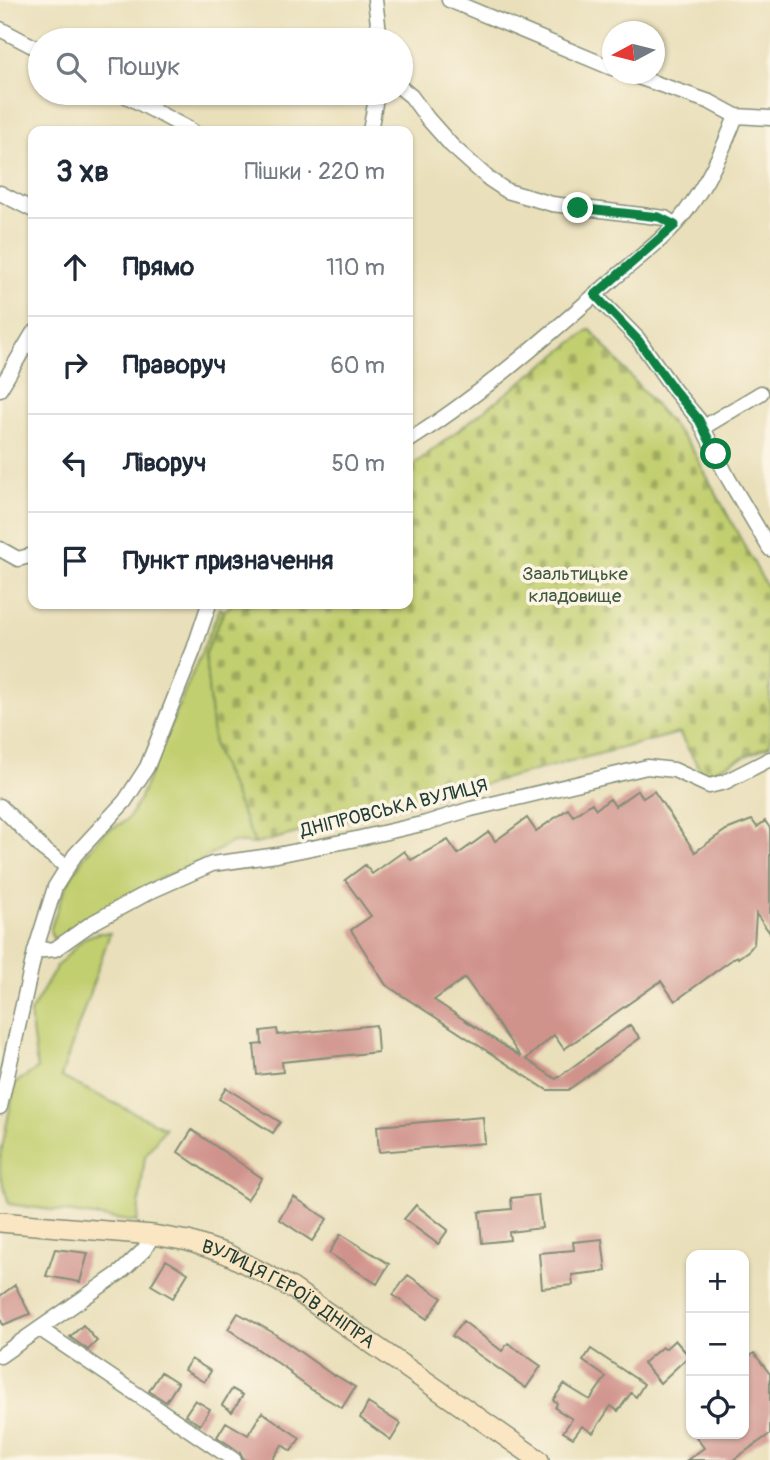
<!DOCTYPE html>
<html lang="uk">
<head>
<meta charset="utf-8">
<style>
	:root { --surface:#fff; --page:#f6f6f7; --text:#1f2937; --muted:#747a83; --line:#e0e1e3 }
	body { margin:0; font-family:Pangolin,sans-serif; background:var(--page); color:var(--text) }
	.controls { position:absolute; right:21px; bottom:21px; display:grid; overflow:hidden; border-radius:14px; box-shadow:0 2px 5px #0004 }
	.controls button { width:63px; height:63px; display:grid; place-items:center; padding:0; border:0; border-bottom:2px solid var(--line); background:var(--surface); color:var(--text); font:35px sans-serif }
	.compass { position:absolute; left:602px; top:21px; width:63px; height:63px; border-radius:50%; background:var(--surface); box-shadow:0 2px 5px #0004; rotate:263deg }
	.stop { position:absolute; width:21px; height:21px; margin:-16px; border:5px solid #0b8043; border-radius:50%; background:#fff }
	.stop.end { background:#0b8043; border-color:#fff; box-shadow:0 2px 7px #0008 }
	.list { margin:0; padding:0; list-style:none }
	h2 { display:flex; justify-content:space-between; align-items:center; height:91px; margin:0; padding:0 28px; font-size:30px }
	h2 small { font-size:23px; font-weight:400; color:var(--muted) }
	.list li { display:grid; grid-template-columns:46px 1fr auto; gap:21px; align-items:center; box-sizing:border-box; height:98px; padding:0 28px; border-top:2px solid var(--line) }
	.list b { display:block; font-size:26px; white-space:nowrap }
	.list em { font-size:23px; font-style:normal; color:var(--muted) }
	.icon { flex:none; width:38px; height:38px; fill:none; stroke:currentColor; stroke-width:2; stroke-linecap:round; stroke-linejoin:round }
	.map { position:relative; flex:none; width:770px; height:1460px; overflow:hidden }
	.search { position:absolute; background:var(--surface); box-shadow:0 2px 5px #0004; left:28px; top:28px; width:385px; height:77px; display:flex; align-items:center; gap:18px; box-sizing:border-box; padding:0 24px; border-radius:38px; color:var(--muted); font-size:26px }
	.panel { position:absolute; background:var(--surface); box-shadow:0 2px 5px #0004; left:28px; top:126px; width:385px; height:483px; border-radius:14px }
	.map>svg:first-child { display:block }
	.grass { fill:#c2cf70; stroke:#708652; stroke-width:2 }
	.cemetery { fill:url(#cemetery-stones); stroke:#708652; stroke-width:2 }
	.building { fill:#d0938c; fill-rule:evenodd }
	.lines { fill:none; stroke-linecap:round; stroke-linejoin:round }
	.street-casing { stroke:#848e77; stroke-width:17 }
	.secondary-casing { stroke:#848e77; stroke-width:22 }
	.street { stroke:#fff; stroke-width:14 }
	.secondary { stroke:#fbe6c4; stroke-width:19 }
	.route { stroke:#0b8043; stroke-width:9 }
	.labels { text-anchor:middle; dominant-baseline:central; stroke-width:7; stroke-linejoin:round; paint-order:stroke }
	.park-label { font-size:19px; fill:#405a40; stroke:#fcf5e5 }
	.street-label { font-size:19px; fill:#1f3d34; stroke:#fcf5e5 }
</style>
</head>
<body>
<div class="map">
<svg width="770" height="1460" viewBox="0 0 770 1460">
	<defs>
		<pattern id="cemetery-stones" width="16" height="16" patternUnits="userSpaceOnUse" patternTransform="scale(1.75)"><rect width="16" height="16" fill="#c2cf70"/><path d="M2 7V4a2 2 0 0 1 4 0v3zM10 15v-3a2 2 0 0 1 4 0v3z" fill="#9da95d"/></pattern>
	</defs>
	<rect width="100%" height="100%" fill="#fcf5e5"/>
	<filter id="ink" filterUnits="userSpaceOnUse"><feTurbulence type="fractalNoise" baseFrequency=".0143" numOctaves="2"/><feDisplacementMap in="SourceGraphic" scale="14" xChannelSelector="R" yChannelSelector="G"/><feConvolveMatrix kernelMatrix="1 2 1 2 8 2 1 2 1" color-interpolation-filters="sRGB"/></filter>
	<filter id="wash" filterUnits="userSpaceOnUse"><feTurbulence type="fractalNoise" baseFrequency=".00686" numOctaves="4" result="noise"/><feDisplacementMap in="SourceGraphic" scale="28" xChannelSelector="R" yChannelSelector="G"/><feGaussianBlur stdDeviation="1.57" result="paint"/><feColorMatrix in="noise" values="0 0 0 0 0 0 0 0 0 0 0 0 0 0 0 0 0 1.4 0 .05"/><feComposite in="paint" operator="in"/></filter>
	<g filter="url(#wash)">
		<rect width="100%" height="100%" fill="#e9dfba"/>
		<path class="grass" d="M220 608 224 611 205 654 214 748 255 844 232 842 198 862 158 880 55 942 50 931C62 891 74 865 103 834 110 827 120 826 127 819 132 815 135 806 139 800Z
			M98 933H110L61 1077 165 1128 145 1156 137 1222 9 1204 0 1174V1158L15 1083 37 1069 30 1013 57 966 84 938Z"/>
		<path class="cemetery" d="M590 329 691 447 770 593V745L703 775 679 733 255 844 214 748 205 654 224 611 233 604H408V469Z"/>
		<g id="blocks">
			<path class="building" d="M638 790 643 798 654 791 695 852 726 830 752 820 757 827 765 821 770 828V933L756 914 754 944 749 950 738 958 737 956 675 1001 661 981 564 1049 554 1035 526 1059 556 1079 630 1025 640 1038 568 1090H547L386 985 351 930 371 916 345 880 365 865 372 874 404 851 411 860 448 840 458 854 489 832 495 841 527 818 536 831 568 809 573 816 592 803 596 809 610 799 615 806ZM465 978 521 1057 434 1000Z
				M376 1025 378 1052 282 1062 283 1072 257 1075 254 1045 262 1044 261 1031 277 1029 278 1035Z
				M226 1088 280 1122 273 1133 219 1099Z
				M483 1117 485 1143 379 1152 377 1126Z
				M192 1130 262 1178 247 1200 178 1152Z
				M538 1195 542 1228 509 1232 510 1240 482 1243 479 1212 512 1209 511 1198Z
				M294 1197 327 1219 312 1241 279 1219Z
				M416 1205 448 1230 438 1244 404 1219Z
				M341 1234 389 1264 377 1284 329 1253Z
				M602 1239 606 1271 572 1275 573 1285 542 1288 539 1253 574 1250 573 1242Z
				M55 1249 88 1253 80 1282 46 1276Z
				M166 1260 188 1273 173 1298 151 1285Z
				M408 1275 442 1298 427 1319 393 1295Z
				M15 1285 30 1314 3 1325 0 1318V1296Z
				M238 1313 272 1332 334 1376 335 1375 355 1387 342 1408 312 1390 290 1374 291 1372 228 1329Z
				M463 1321 502 1351 508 1343 541 1366 526 1388 452 1336Z
				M83 1325 97 1341 88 1350 70 1337Z
				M675 1340 689 1356 660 1383 643 1363 662 1347 665 1349Z
				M591 1349 644 1384 636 1397 631 1393 618 1411 611 1406 593 1433 582 1426 573 1438 563 1432 572 1419 555 1408 557 1403 553 1400 564 1384 590 1400 606 1377 583 1361Z
				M754 1353 770 1374V1434L733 1460H687L704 1448 694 1434H744V1360Z
				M191 1359 211 1371 204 1382 184 1370Z
				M161 1372 178 1383 166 1402 149 1391Z
				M232 1389 243 1395 232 1412 222 1405Z
				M195 1400 210 1409 200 1425 185 1415Z
				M368 1403 401 1424 391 1440 360 1418Z
				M262 1412 300 1438 291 1451 282 1445 272 1460H244L240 1452 217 1437 226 1422 248 1435Z"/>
		</g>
	</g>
	<g filter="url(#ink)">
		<use href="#blocks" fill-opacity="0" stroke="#848e77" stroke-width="2"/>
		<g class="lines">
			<g class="street-casing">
				<path id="street" d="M375 0 380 40
					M449 0 612 68
					M0 29 40 50
					M629 74 710 102 736 116 770 118
					M401 88 411 96 428 119 452 146 489 179 507 191 552 204 665 218 675 225
					M121 93 192 131
					M370 131 377 93
					M0 193 33 210
					M595 295 638 339 674 390 699 420 728 478 770 549
					M0 389 33 333
					M704 427 761 393
					M408 441C480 396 545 338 609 283 635 260 667 238 687 210 708 182 724 148 736 116
					M0 549 18 559 33 555
					M0 806 43 849 67 867
					M35 951 55 949 92 923 149 892 212 864 277 855 356 839 426 823 471 809 647 767 674 770 709 786 725 782 770 759
					M0 1107 35 951 55 887 75 855 125 801 147 767 194 649 209 604
					M40 1329 234 1460
					M0 1356 121 1272 144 1250 153 1235"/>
			</g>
			<g class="secondary-casing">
				<g id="secondary">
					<path id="s1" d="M0 1222 153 1235 188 1241 227 1254 292 1288 539 1460"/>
				</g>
			</g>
			<use href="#street" class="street"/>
			<use href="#secondary" class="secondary"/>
		</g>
	</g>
	<g class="lines" filter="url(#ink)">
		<path class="route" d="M578 208 659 217 675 225 595 295 638 340 674 390 699 420 716 454"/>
	</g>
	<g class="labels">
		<g class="park-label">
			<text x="575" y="574">Заальтицьке<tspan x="575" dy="22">кладовище</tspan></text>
		</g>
		<g class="street-label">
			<text transform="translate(394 808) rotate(-14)">ДНІПРОВСЬКА ВУЛИЦЯ</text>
			<text stroke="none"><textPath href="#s1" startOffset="303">ВУЛИЦЯ ГЕРОЇВ ДНІПРА</textPath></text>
		</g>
	</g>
</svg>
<div class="controls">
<button>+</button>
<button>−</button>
<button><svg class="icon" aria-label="locate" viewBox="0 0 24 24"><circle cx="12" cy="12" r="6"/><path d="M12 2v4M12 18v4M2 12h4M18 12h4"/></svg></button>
</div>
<svg class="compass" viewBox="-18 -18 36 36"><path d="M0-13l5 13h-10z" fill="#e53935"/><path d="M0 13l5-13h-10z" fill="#747a83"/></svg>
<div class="stop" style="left:716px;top:454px"></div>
<div class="stop end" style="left:578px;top:208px"></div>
<div class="search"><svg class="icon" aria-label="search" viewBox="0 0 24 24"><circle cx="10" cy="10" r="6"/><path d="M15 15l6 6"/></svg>Пошук</div>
<section class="panel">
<h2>3 хв<small>Пішки · 220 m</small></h2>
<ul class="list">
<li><svg class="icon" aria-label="ahead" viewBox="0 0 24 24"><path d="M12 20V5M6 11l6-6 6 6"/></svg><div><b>Прямо</b></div><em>110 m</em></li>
<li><svg class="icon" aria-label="right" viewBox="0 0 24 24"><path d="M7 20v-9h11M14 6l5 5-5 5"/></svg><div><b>Праворуч</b></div><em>60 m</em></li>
<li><svg class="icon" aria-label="left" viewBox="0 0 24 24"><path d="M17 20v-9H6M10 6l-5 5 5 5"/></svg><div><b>Ліворуч</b></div><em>50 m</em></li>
<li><svg class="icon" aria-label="arrive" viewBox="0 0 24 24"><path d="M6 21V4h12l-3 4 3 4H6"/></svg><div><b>Пункт призначення</b></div></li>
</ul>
</section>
</div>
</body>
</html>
